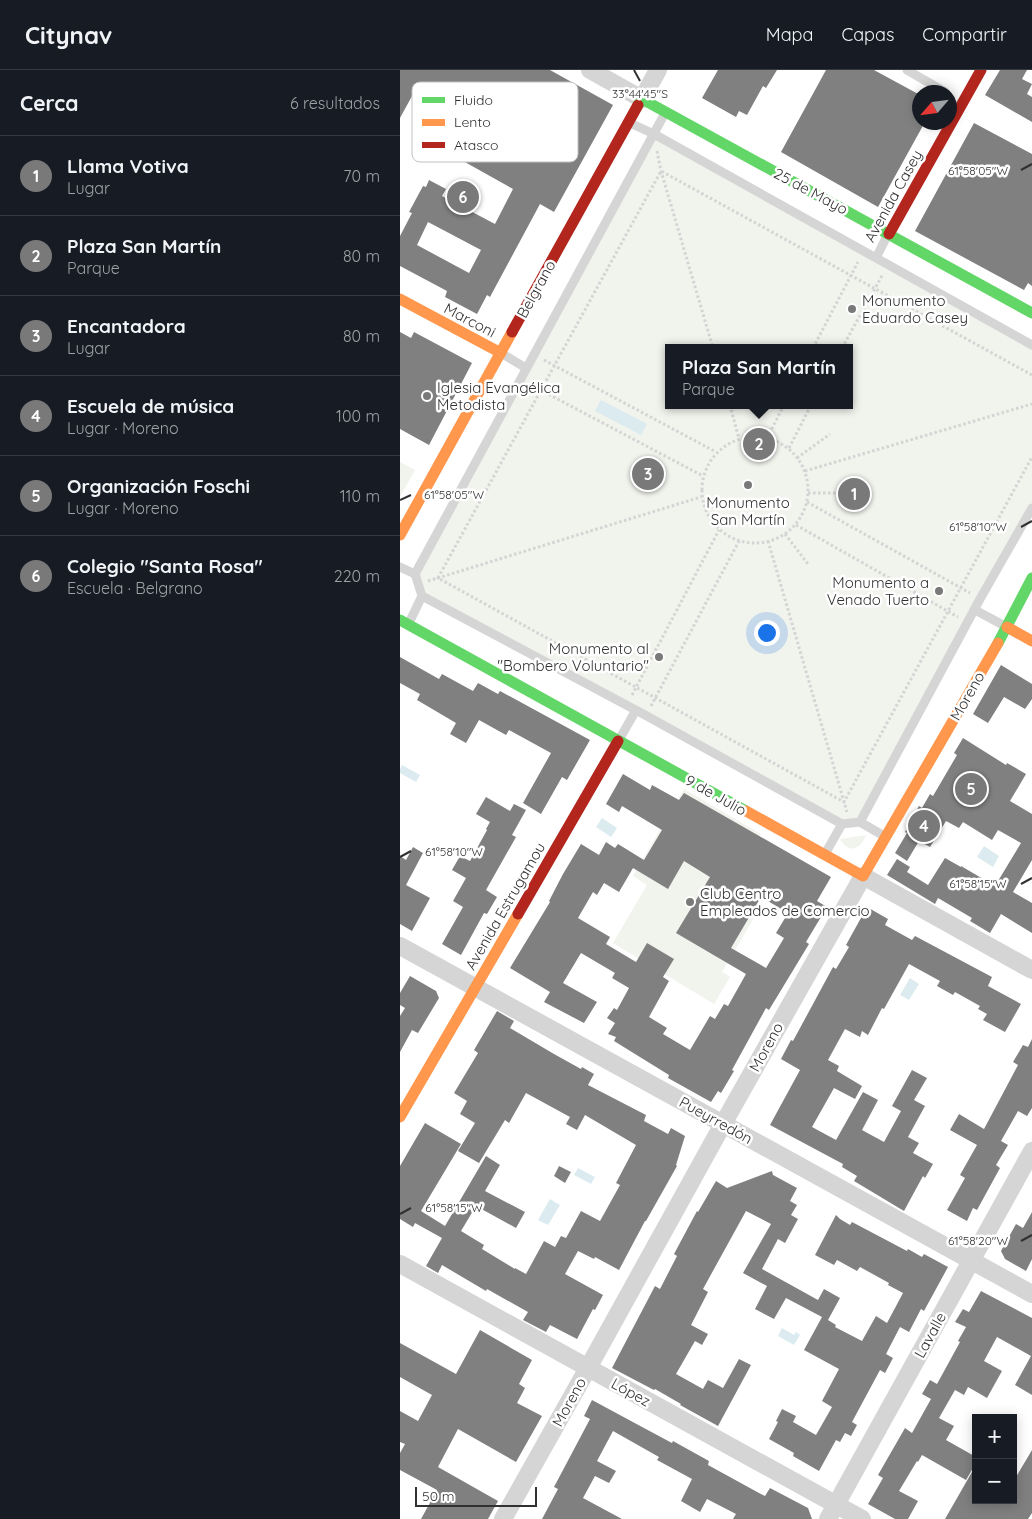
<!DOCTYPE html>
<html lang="es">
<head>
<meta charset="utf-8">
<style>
	:root { --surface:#171b24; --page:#20242c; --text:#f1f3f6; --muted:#9ea1a6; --line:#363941; --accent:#797979 }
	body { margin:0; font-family:Quicksand,sans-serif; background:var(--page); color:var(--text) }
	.controls { position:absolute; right:15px; bottom:15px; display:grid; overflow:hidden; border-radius:0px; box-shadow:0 2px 12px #0003 }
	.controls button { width:45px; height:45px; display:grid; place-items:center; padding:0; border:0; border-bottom:1px solid var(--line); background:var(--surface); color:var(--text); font:25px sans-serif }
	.compass { position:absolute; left:512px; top:15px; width:45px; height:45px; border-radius:50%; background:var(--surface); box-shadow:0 2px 12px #0003; rotate:242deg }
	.scale { position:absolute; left:15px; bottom:12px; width:122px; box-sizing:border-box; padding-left:5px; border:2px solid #313131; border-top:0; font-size:14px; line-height:18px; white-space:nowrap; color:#313131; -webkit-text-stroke:4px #fff; paint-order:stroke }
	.you { position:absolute; left:366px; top:562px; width:18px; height:18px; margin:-12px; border:4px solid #fff; border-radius:50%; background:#1a73e8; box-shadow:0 0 0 8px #1a73e833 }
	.badge { display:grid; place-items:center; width:32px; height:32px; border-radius:50%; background:var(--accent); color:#fff; font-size:16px; font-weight:700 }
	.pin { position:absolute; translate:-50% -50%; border:2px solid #fff; box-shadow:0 1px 5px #0006 }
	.popup { position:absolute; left:265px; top:274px; width:188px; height:65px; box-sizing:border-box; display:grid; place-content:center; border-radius:0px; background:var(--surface); filter:drop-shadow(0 1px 4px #0005); font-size:16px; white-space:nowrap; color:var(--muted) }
	.popup b { font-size:19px; color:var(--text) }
	.popup::after { content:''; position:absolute; left:50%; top:100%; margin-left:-10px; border:10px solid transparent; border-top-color:var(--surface) }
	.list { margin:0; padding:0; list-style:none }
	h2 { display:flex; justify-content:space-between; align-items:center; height:65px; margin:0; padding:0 20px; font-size:21px }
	h2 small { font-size:16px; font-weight:400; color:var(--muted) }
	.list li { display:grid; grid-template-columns:32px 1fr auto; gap:15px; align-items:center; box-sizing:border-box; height:80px; padding:0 20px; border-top:1px solid var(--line) }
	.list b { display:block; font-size:19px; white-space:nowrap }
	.list p { margin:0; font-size:16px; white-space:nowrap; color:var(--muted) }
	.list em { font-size:16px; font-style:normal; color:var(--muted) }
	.map { position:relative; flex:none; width:632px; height:1449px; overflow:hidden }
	header { display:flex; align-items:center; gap:30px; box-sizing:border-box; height:70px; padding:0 25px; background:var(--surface); border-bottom:1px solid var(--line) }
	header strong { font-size:24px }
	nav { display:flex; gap:28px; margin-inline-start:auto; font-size:18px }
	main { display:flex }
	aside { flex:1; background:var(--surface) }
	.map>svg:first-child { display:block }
	.green { fill:#f1f3ed; fill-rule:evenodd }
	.water { fill:#dbebef }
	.building { fill:#808080; fill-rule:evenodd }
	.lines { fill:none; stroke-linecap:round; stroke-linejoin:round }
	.path { stroke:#d4d4d4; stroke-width:3; stroke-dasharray:2.5 2.5; stroke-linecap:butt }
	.lane { stroke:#d5d5d5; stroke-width:9 }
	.street { stroke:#d5d5d5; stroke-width:18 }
	.fast { stroke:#63d668; stroke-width:11 }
	.slow { stroke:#ff974d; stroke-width:11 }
	.jam { stroke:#b3261e; stroke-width:11 }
	.ticks { fill:none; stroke:#313131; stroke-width:2 }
	.poi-dot { fill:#797979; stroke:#fff; stroke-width:2 }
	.labels { text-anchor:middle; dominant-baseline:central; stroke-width:5; stroke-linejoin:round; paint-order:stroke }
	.street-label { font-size:15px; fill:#313131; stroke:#fff }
	.poi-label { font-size:15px; fill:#313131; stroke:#fff; text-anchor:start }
	.key { fill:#fff; stroke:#c1c1c1; stroke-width:1 }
	.key-label { font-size:14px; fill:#313131 }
	.ticks-label { font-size:12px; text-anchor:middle; fill:#313131; stroke:#fff; stroke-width:5; stroke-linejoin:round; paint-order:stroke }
</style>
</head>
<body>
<header>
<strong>Citynav</strong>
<nav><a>Mapa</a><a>Capas</a><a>Compartir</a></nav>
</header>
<main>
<aside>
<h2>Cerca<small>6 resultados</small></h2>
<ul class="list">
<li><span class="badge">1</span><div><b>Llama Votiva</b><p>Lugar</p></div><em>70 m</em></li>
<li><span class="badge">2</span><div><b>Plaza San Martín</b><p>Parque</p></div><em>80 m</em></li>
<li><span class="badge">3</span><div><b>Encantadora</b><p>Lugar</p></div><em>80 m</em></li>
<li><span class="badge">4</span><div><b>Escuela de música</b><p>Lugar · Moreno</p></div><em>100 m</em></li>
<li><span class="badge">5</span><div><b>Organización Foschi</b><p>Lugar · Moreno</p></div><em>110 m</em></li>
<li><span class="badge">6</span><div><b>Colegio &quot;Santa Rosa&quot;</b><p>Escuela · Belgrano</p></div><em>220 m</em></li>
</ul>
</aside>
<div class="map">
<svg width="632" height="1449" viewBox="0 0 632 1449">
	<rect width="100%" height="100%" fill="#fff"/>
	<path class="green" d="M254 64 632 275V438L460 752 442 754 23 526 15 504ZM269 278H449V335H269Z
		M0 392 15 400 0 427Z
		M284 719 361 764 327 822 358 841 322 902 330 907 314 934 213 873 247 815 233 806Z
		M466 765C460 780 449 784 440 769Z"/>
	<path class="water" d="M201 330 247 354 241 365 195 341Z
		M2 695 20 705 16 712 0 703V699Z
		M202 748 217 758 211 767 196 757Z
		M584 776 599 786 593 797 577 787Z
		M510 908 519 914 509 930 500 925Z
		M178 1098 195 1107 191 1114 174 1105Z
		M150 1129 160 1135 148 1155 138 1150Z
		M382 1258 394 1265 396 1262 400 1265 394 1275 378 1266Z"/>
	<path class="building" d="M0 0H150L213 35 154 142 140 134 90 227 87 225 77 244 45 227 47 221 0 196V166L12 143 9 142 23 116 26 117 29 110 46 119 42 126 95 154 113 119 29 72 51 33 18 15 0 48ZM28 152 81 180 69 203 17 175Z
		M318 0H377L366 18 363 16 347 45 339 41 336 47 302 28Z
		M426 0H474L520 25V52H525L478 137 381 82Z
		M600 0H627L622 9 632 14 627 24 632 27V52L585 25Z
		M574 53 632 84V216L628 213 624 220 515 161Z
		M0 262 11 268 14 262 72 293 29 375 0 359Z
		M0 587 39 609 42 604 73 621 78 613 98 624 100 621 190 670 167 710 162 707 141 744 123 733 151 683 109 660 106 665 79 650 66 673 50 664 56 653 17 630 20 624 0 613Z
		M601 595 632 614V629L625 639 604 627 588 653 573 644Z
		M563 668 606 695 607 693 626 704 610 731 632 744V790L613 822 632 833V863L601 844 590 863 570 851 572 848 538 828 535 834 487 805 497 789 510 797 507 802 528 815 545 788 561 797V796L595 816 621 773 598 760 592 770 563 752 559 758 546 751 530 777 519 771 507 791 495 783 507 763 505 762 519 736 522 738 530 724 533 726 557 685 554 683Z
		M223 704 250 720 252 715 279 730 284 723 431 807 417 831 427 837 406 872 409 874 369 940 366 938 332 1000 334 1001 321 1023 318 1021 311 1032 268 1008 269 1005 214 971 216 967 208 964 215 953 207 948 214 938 217 940 229 918 212 908 215 903 181 883 163 913 197 932 184 953 144 932 150 922 110 898 150 832 149 831 163 804 181 774 199 785 206 772 215 778 218 774 244 790 262 760 222 736 219 742 206 734ZM284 791 310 807 276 863 346 904 328 936 324 934 315 949 310 946 290 980 263 964 267 958 249 947 269 911 263 907 274 889 247 873 236 892 206 874 210 867 178 848 193 822 197 825 204 813 219 822 233 798 268 819ZM361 827 388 843 376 863 384 868 366 898 331 878Z
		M86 727 110 741 114 734 126 740 112 765 116 767 86 820 97 827 87 844 84 843 61 885 42 874 63 837 53 831 66 808 52 800 60 786 70 791 87 760 86 759 90 752 76 744Z
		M13 777 23 783 6 815 30 828 12 861 0 854V786L6 790Z
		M467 837 488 849 485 855 512 870 515 866 592 907 588 916 621 934 605 962 583 950 587 944 578 939 580 936 555 922 553 925 537 916 540 911 509 894 484 939 482 938 468 965 462 961 460 967 445 959 428 990 439 996 437 1001 462 1016 455 1029 434 1018 412 1057 436 1070 463 1022 478 1030 462 1060 484 1072 501 1041 492 1036 512 1000 527 1008 514 1030 525 1036 508 1067 519 1073 513 1083 533 1094 525 1108 523 1106 504 1141 454 1111 457 1106 442 1097 443 1094 370 1055 400 1000 381 989 391 970 393 971 433 897 436 899 449 877 446 875Z
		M10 906 36 921 39 928 18 963 12 960 0 982V946L5 938 0 935V923Z
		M97 941 114 951 110 958 154 984 181 999 182 997 194 1004 188 1015 246 1045 244 1051 268 1064 271 1058 285 1066 276 1095 277 1096 246 1151H245L219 1200 195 1187 194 1189 178 1181 165 1204 203 1225 195 1240 193 1239 177 1269 150 1255 146 1262 123 1250 128 1242 87 1219 86 1221 42 1195 38 1203 26 1196 42 1168 15 1153 13 1157 0 1149V1096L25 1053 61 1074 21 1141 45 1156 86 1086 100 1095 85 1121 125 1142 116 1158 76 1136 61 1161 84 1175 82 1179 115 1199V1198L126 1204 144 1171 155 1177 161 1166 166 1168 181 1141 200 1151 220 1115 216 1113 236 1075 185 1045 177 1060 166 1054 170 1047 126 1023 109 1053 105 1050 79 1093 58 1081 75 1053 60 1044 67 1031 54 1023 78 983 74 980Z
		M632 969V1038L627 1046 618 1041 601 1071 608 1075 596 1095 600 1098 577 1140 573 1138 567 1151 547 1140 565 1108 560 1105 577 1075 550 1060 559 1044 584 1059 618 995 613 992 623 975 628 977Z
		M159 1096 171 1102 165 1113 154 1106Z
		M372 1101 373 1105 397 1118 390 1131 397 1135 391 1145 398 1149 385 1173 378 1169 362 1199 418 1230 424 1219 440 1228 428 1250 436 1255 435 1257 462 1271 476 1246 487 1253 503 1223 488 1215 489 1213 460 1197 457 1201 437 1190 434 1195 415 1185 436 1145 440 1149 450 1155 452 1152 507 1181 508 1179 522 1187 524 1184 548 1197 524 1241 521 1239 509 1262 500 1257 486 1284 493 1288 485 1303 480 1300 452 1352 457 1355 451 1366 445 1363 440 1372 436 1370 419 1401 393 1386 394 1383 369 1369 378 1352 376 1351 382 1339 396 1346 393 1352 416 1365 432 1337 422 1331 439 1299 404 1280 422 1247 386 1228 374 1249 355 1239 367 1216 343 1203 371 1154 346 1141 303 1219 308 1222 291 1255 308 1264 302 1275 295 1271 276 1304 303 1319 308 1310 323 1318 339 1289 351 1295 318 1356 280 1335 281 1334 255 1319 254 1320 212 1298 255 1216 260 1219 277 1186 274 1184 297 1141 298 1142 316 1111 327 1118Z
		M632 1142V1189L626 1201 605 1189 601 1181 616 1154 623 1158Z
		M581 1221 632 1248V1325L615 1315 631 1286 597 1267 584 1291 602 1301 587 1328 568 1317 564 1325 555 1320 539 1348 554 1356 546 1370 576 1387V1393L566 1410 522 1385 518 1392 517 1391 499 1421 518 1431 508 1449H495L468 1434 483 1408 478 1405 505 1358 512 1363 531 1329 522 1324 530 1310 537 1314 560 1272 558 1271 566 1257 555 1252 563 1239 569 1242Z
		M80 1260 132 1290 119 1314 125 1318 117 1333 142 1346 116 1392 58 1359 38 1397 98 1431 88 1449H21L37 1420 0 1400V1383L5 1374 0 1372V1341L18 1351 32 1325 0 1307V1273L56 1304Z
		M192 1330 257 1365 272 1373 273 1371 309 1391 308 1395 359 1423 365 1426 370 1418 408 1438 412 1449H333L336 1444 307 1429 300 1442 281 1431 292 1409 257 1390 259 1387 213 1361 197 1391 216 1401 209 1413 195 1406 183 1428 222 1449H142L158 1419 154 1417 190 1349 184 1346Z
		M632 1380V1443L628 1449H545L576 1395V1430H613V1412Z"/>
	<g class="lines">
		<path class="path" d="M257 81 261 101 313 278
			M413 278 458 192
			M442 278 483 204
			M144 290 316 382
			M632 305 261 101 38 508 444 732 632 387
			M131 315 303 406
			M330 335 339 369
			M302 420a53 53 0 1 1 106 0a53 53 0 1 1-106 0Z
			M367 368 384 335
			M389 378 411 335
			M397 388 430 364
			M405 401 632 334
			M408 423H444
			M407 432 570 523
			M396 455 558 547
			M385 464 408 494
			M368 471 447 742
			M28 511 301 427
			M232 625 319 460
			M251 636 339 471"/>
		<path class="lane" d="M507 0 545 22
			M265 43 15 504 22 526 245 645 442 754 460 752 484 766
			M230 53 254 64 632 275
			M476 188 487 166
			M101 283 126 298
			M0 497 15 504
			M575 540 605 556
			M9 553 22 526
			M219 670 236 640
			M460 752 580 529 632 438
			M425 784 442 754"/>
		<path class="street" d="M190 0 242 29 258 0
			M0 876 632 1224
			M0 1194 462 1449
			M103 1449 188 1298 323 1054 463 806 632 900
			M428 1449 632 1081"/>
		<path class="fast" d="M238 35 242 29 632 243
			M0 550 346 741
			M598 573 632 508"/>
		<path class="slow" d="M0 229 101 283
			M0 465 112 262
			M607 557 632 571
			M346 741 463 806 598 573
			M0 1047 118 844"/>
		<path class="jam" d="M489 164 581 0
			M112 262 238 35
			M118 844 218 671"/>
	</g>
	<path class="ticks" d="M234 0 240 11M621 100 632 94M0 430 11 425M621 457 632 451M0 787 11 781M621 814 632 808M0 1144 11 1138M621 1171 632 1165"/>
	<g class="poi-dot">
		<circle cx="452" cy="239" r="5"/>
		<circle cx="27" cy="326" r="5"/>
		<circle cx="348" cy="415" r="5"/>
		<circle cx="539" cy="521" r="5"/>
		<circle cx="259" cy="587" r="5"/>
		<circle cx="290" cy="832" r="5"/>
	</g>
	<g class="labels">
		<g class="street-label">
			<text transform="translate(411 121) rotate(28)">25 de Mayo</text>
			<text transform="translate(493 126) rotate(-61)">Avenida Casey</text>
			<text transform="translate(136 219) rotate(-61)">Belgrano</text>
			<text transform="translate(70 250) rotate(28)">Marconi</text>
			<text transform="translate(567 626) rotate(-60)">Moreno</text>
			<text transform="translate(316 725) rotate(29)">9 de Julio</text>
			<text transform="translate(105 836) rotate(-60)">Avenida Estrugamou</text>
			<text transform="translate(366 977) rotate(-61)">Moreno</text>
			<text transform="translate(316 1050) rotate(29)">Pueyrredón</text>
			<text transform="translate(530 1265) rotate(-61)">Lavalle</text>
			<text transform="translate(231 1322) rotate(29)">López</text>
			<text transform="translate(169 1332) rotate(-61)">Moreno</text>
		</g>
		<g class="poi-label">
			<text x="462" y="230">Monumento<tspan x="462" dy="17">Eduardo Casey</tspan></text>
			<text x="37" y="317">Iglesia Evangélica<tspan x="37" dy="17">Metodista</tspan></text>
			<text x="348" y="432" text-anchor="middle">Monumento<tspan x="348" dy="17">San Martín</tspan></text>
			<text x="529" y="512" text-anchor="end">Monumento a<tspan x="529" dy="17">Venado Tuerto</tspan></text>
			<text x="249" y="578" text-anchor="end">Monumento al<tspan x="249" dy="17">"Bombero Voluntario"</tspan></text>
			<text x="300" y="823">Club Centro<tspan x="300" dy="17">Empleados de Comercio</tspan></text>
		</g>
	</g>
	<rect x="12" y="12" width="166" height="80" rx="8" class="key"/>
	<rect x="22" y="27" width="23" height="6" fill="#63d668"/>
	<rect x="22" y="49" width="23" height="7" fill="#ff974d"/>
	<rect x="22" y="72" width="23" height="6" fill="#b3261e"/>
	<g class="key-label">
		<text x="54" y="35">Fluido</text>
		<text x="54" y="57">Lento</text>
		<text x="54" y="80">Atasco</text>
	</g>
	<g class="ticks-label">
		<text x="240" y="28">33°44'45"S</text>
		<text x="578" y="105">61°58'05"W</text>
		<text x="54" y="429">61°58'05"W</text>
		<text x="578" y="461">61°58'10"W</text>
		<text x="54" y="786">61°58'10"W</text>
		<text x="578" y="818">61°58'15"W</text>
		<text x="54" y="1142">61°58'15"W</text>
		<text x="578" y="1175">61°58'20"W</text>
	</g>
</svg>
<div class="controls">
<button>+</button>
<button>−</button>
</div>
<svg class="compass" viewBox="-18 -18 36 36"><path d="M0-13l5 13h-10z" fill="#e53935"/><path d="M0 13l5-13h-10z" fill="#9ea1a6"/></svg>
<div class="scale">50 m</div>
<div class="you"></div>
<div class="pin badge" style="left:454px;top:424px">1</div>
<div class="pin badge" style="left:359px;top:374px">2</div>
<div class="popup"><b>Plaza San Martín</b>Parque</div>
<div class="pin badge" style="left:248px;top:404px">3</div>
<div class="pin badge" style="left:524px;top:756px">4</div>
<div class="pin badge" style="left:571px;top:719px">5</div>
<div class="pin badge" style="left:63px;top:127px">6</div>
</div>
</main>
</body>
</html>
